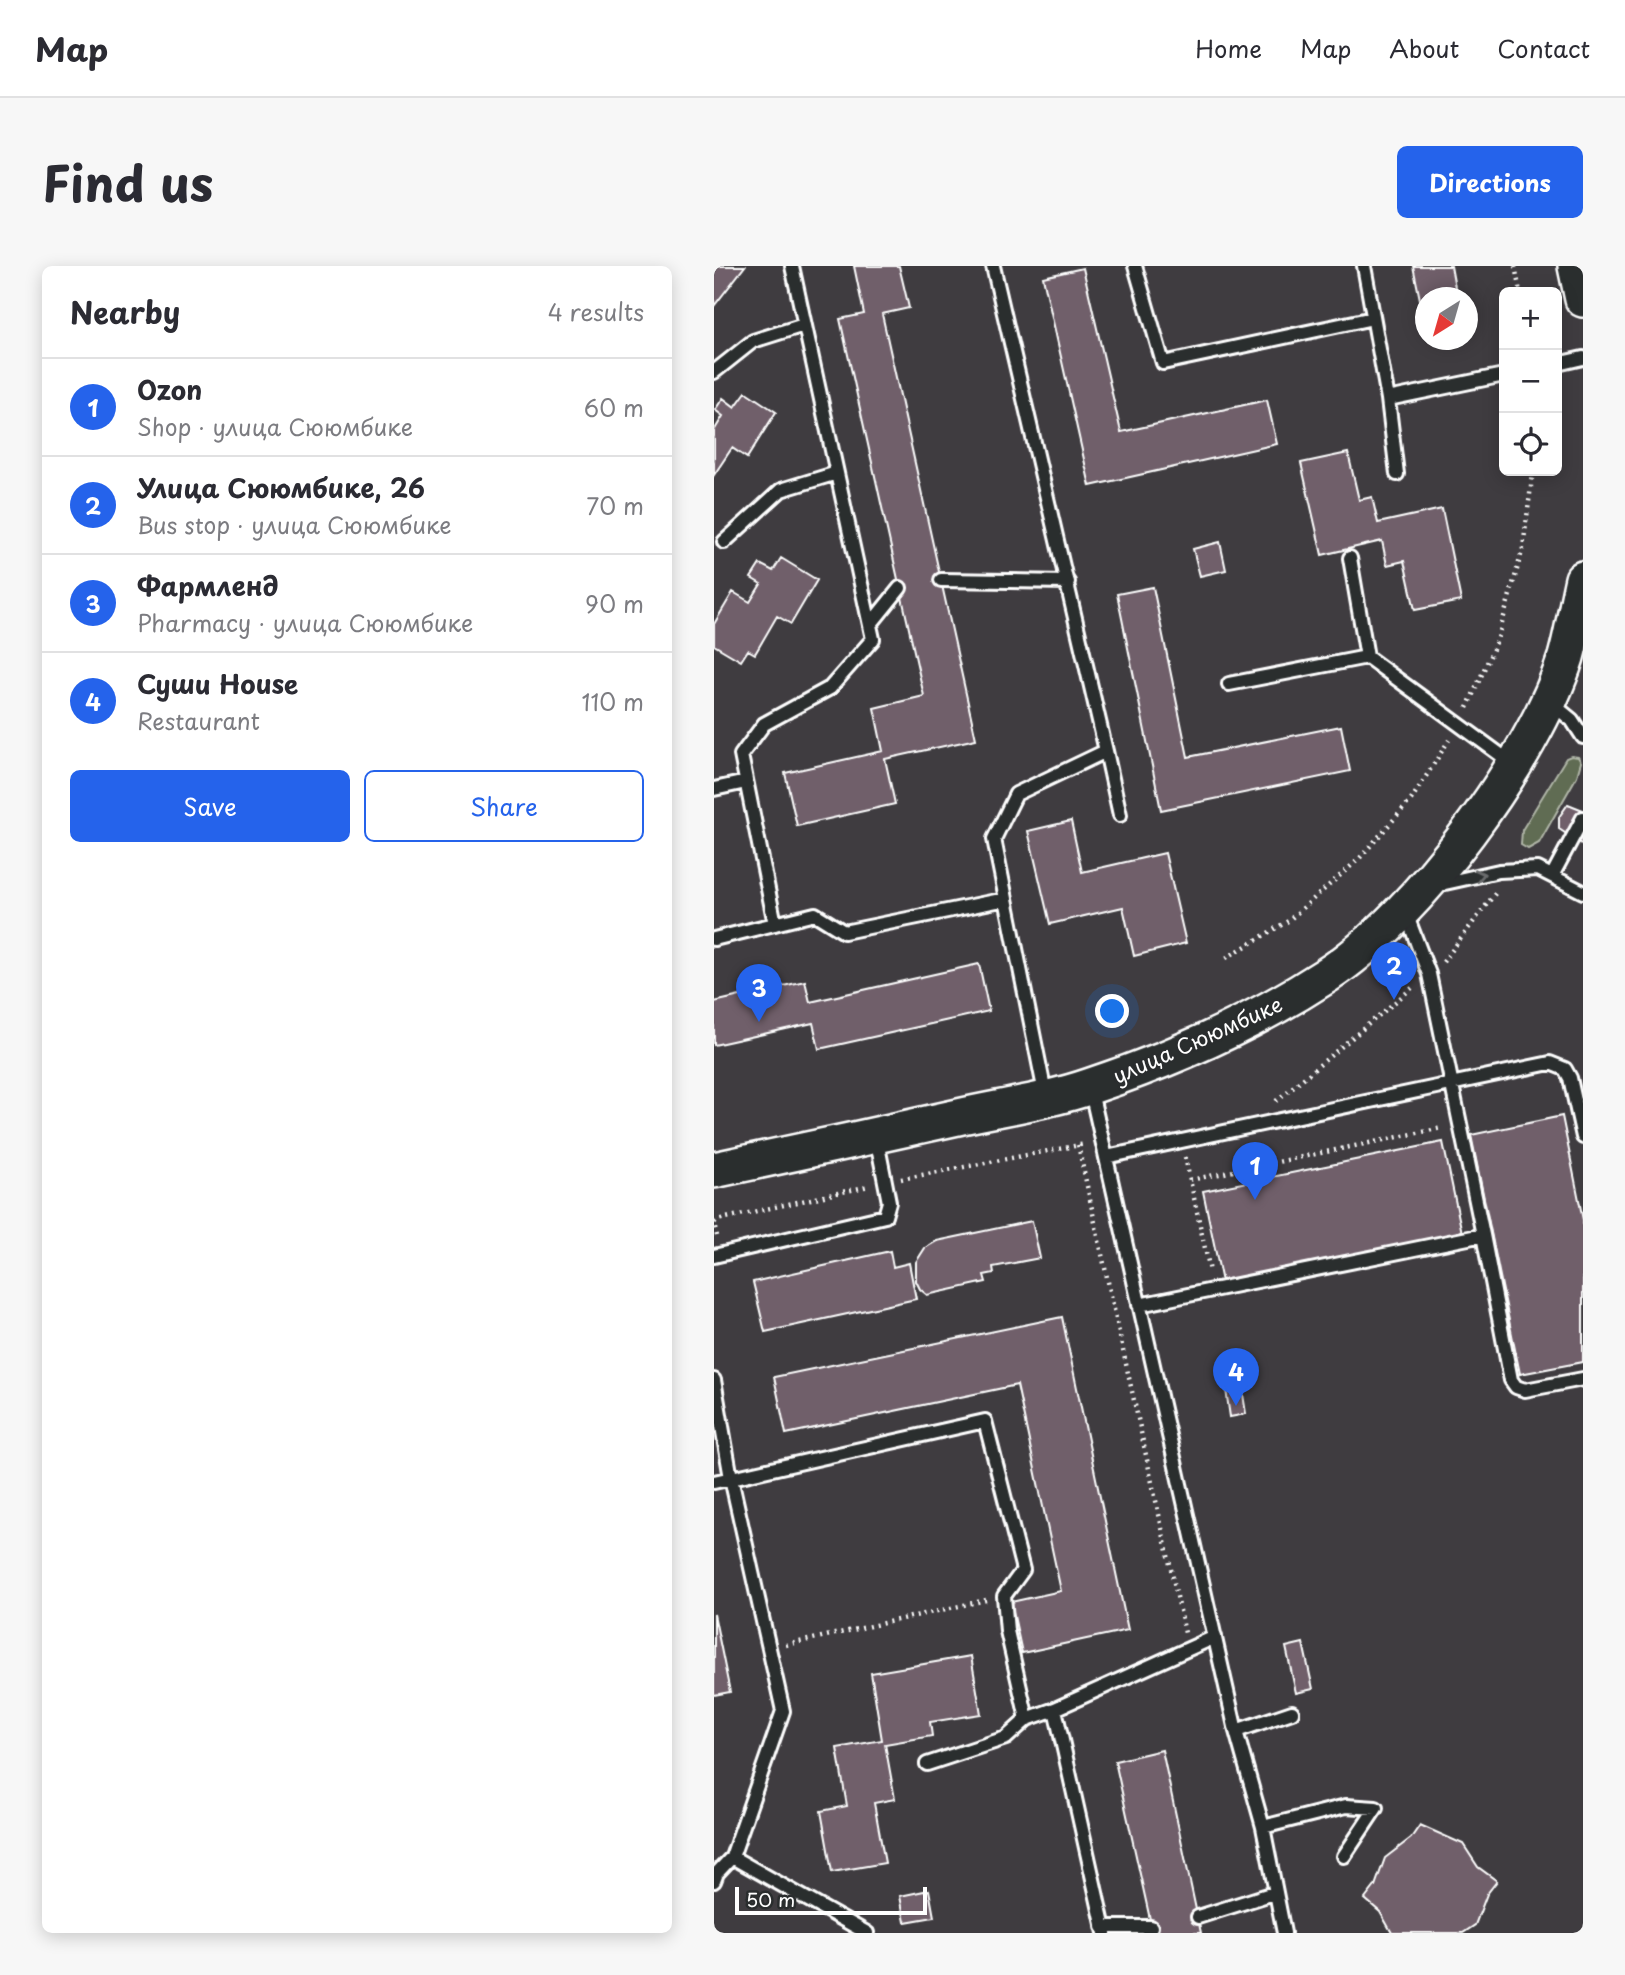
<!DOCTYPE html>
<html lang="en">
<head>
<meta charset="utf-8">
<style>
	:root { --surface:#fff; --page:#f7f7f7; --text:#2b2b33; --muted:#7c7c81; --line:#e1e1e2; --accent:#2563eb }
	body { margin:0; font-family:"Playpen Sans",sans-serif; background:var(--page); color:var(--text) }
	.controls { position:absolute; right:21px; top:21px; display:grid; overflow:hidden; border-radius:10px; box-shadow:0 4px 18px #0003 }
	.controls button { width:63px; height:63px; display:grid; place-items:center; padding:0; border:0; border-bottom:2px solid var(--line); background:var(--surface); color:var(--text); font:35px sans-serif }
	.compass { position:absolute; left:701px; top:21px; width:63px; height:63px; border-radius:50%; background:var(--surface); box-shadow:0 4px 18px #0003; rotate:217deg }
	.scale { position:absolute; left:21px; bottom:18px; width:192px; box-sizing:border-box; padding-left:7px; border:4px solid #fff; border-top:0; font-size:19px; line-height:24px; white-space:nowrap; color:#fff; -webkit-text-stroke:5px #2a2d2e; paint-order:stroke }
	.you { position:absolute; left:399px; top:746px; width:24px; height:24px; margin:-18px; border:5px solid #fff; border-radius:50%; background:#1a73e8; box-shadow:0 0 0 10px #1a73e833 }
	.badge { display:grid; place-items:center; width:46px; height:46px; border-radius:50%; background:var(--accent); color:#fff; font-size:23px; font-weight:700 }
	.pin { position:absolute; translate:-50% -58px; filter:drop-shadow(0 2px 4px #0008) }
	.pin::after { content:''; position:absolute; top:37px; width:24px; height:21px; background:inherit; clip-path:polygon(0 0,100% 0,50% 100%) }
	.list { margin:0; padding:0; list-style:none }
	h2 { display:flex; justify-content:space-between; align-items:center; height:91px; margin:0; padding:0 28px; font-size:30px }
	h2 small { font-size:23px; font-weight:400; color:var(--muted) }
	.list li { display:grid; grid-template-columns:46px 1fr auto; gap:21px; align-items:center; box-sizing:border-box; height:98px; padding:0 28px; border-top:2px solid var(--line) }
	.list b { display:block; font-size:26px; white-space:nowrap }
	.list p { margin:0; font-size:23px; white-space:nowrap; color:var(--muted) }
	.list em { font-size:23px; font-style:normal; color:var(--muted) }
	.actions { display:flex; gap:14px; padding:21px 28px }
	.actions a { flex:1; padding:16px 0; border:2px solid var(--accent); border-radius:10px; text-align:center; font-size:24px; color:var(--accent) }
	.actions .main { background:var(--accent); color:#fff }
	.icon { flex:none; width:38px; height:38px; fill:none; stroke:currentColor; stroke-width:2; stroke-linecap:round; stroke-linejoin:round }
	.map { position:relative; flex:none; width:869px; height:1667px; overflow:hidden; border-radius:10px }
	header { display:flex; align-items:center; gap:42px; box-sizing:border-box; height:98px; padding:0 35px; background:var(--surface); border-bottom:2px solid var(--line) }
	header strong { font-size:33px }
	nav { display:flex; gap:38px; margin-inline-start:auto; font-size:24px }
	.intro { display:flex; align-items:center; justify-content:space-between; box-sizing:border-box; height:168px; padding:0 42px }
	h1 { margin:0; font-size:49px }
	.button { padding:18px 32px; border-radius:10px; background:var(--accent); color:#fff; font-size:24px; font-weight:700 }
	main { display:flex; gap:42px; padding:0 42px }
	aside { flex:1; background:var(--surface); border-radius:10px; box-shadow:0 4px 18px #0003 }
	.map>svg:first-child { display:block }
	.green { fill:#616c52; stroke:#b0b6a8; stroke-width:2 }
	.building { fill:#6f5f6a; stroke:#fff; stroke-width:2 }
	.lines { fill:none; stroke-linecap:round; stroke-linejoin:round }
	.lane-casing { stroke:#fff; stroke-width:18 }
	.secondary-casing { stroke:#fff; stroke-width:40 }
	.path { stroke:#fff; stroke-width:4.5; stroke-dasharray:2 5; stroke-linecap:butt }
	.lane { stroke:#2a2d2e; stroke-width:12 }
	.secondary { stroke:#2a2d2e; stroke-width:35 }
	.oneway { stroke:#6a6c6d }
	.labels { text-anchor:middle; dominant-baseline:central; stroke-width:5; stroke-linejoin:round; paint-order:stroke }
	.street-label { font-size:21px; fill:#fff; stroke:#2a2d2e }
</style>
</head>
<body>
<header>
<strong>Map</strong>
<nav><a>Home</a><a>Map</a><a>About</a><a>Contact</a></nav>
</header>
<div class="intro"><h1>Find us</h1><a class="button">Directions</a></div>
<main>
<aside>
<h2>Nearby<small>4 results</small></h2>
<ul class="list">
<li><span class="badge">1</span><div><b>Ozon</b><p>Shop · улица Сююмбике</p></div><em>60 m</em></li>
<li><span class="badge">2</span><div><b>Улица Сююмбике, 26</b><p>Bus stop · улица Сююмбике</p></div><em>70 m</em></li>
<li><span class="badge">3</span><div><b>Фармленд</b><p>Pharmacy · улица Сююмбике</p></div><em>90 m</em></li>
<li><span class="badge">4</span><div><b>Суши House</b><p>Restaurant</p></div><em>110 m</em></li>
</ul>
<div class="actions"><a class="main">Save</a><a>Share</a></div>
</aside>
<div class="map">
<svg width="869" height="1667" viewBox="0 0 869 1667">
	<rect width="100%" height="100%" fill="#3f3c40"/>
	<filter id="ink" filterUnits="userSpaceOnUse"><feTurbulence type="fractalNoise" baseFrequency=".0143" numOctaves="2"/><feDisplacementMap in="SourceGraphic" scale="14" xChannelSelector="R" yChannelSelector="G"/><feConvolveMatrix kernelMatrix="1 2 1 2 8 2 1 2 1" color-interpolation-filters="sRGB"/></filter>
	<g filter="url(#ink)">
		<path class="green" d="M857 490 864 491 867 496 863 510 825 577 814 583 807 579 808 564 852 492Z"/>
		<path class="building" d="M0 0H31L0 40Z
			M140 0H185L195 42 168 48 262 473 171 493 181 538 83 560 71 507 169 485 160 442 210 430 126 53 150 48Z
			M699 0H737L743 32H712V62Z
			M369 2 407 166 553 134 563 178 376 220 329 11Z
			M32 126 62 146 33 192 18 182 0 209V165L9 150 1 144 9 132 21 141Z
			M634 187 645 234 658 231 664 257 728 243 747 335 701 344 690 295 673 299 668 275 608 289 587 197Z
			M506 276 512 304 486 310 479 283Z
			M67 292 103 314 77 358 63 350 41 388 34 384 27 395 0 379V358L19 326 36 336 47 318 37 312 46 298 59 305Z
			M439 321 474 491 627 460 636 505 447 544 403 328Z
			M854 538 869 544V579L845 563V551Z
			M357 555 368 606 451 587 472 677 420 690 409 641 336 658 314 565Z
			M265 698 275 745 105 783 99 757 0 779V736L91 715 96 736Z
			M848 850 869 954V1096L806 1108 757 869Z
			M729 876 748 967 508 1016 489 925Z
			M318 955 326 992 279 1001 280 1007 270 1009 272 1016 213 1029 206 1023 202 1015V996L211 982 223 975Z
			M176 985 179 1001 195 997 202 1033 51 1066 39 1016Z
			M348 1051 414 1364 308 1387 297 1336 347 1325 303 1119 72 1168 60 1111Z
			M526 1108 532 1148 516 1151 510 1110Z
			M0 1348 16 1426 0 1429Z
			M589 1377 599 1423 582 1427 572 1381Z
			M257 1390 267 1448 216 1456 218 1470 171 1478 181 1533 160 1537 171 1597 118 1606 107 1545 133 1540 123 1482 168 1474 157 1407Z
			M448 1484 487 1667H439L401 1495Z
			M706 1559 749 1578 764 1601 783 1615 773 1628 761 1659 749 1667H678L666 1646 651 1633 661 1620 671 1592 697 1572Z
			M215 1624 220 1651 191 1656 186 1630Z"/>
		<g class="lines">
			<g class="lane-casing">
				<path id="lane" d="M279 0 392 485 302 528 280 573 332 832
					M421 0 449 97 659 52
					M650 0 674 133 790 109
					M843 98 869 92
					M0 106 39 75 90 59
					M674 133 683 208
					M10 276 67 224 123 207
					M636 292 653 391
					M227 314 354 316
					M156 359 186 322
					M515 418 653 391 799 498
					M836 436 858 454 869 471
					M392 485 406 549
					M0 523 32 516
					M838 610 869 552
					M722 619 785 605 824 603 869 626
					M61 658 27 489 50 458 116 422 159 373 78 0
					M0 673 101 648 130 666 292 633
					M376 821 522 1465 549 1561 570 1667
					M392 891 836 797 851 803 856 812 869 871
					M769 969 797 1114 802 1121 811 1124 869 1113
					M0 990 171 950 175 936 162 870
					M425 1039 769 969 715 708 691 645
					M0 1114 17 1212 69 1445 18 1591 3 1607 0 1615
					M0 1216 271 1155 309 1304 290 1330 293 1365 313 1453 341 1443
					M522 1465 578 1446
					M213 1498 292 1472 313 1453
					M549 1561 632 1540 662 1542 630 1590
					M18 1591 153 1667
					M484 1651 560 1627
					M389 1661H437
					M391 1667 341 1443 501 1371"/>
			</g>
			<g class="secondary-casing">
				<path id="secondary" d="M862 0 869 33
					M0 904C81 887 163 869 244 851 288 841 334 835 377 820 458 793 541 756 613 709 703 651 820 493 852 391 859 366 863 339 869 313"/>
			</g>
			<path class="path" d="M801 0 806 26
				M753 442 784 372 809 282 819 205
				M512 692 574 655 645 593 697 534 735 474
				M729 696 783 625
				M562 835 698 722
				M364 879 471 1367
				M471 891 496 1005
				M187 913 371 878
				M476 914 728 862
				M3 970 0 957 3 954 155 920
				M72 1379 272 1334"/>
			<use href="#lane" class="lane"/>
			<use href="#secondary" class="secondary"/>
		</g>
		<defs><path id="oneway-chevron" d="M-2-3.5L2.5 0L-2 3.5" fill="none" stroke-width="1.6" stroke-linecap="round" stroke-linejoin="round" transform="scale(1.75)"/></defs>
		<use class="oneway" href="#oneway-chevron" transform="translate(766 609) rotate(-12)"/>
	</g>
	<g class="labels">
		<g class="street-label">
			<text transform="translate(483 773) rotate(-24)">улица Сююмбике</text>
		</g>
	</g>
</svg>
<div class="controls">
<button>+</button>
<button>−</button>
<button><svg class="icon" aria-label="locate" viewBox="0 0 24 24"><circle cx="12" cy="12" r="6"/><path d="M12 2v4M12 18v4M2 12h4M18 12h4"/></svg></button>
</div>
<svg class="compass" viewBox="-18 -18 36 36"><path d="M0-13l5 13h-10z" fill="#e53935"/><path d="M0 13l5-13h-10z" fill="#7c7c81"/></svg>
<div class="scale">50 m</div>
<div class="you"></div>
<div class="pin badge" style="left:541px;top:934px">1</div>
<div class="pin badge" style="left:680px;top:734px">2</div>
<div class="pin badge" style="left:45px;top:756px">3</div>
<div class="pin badge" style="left:522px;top:1140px">4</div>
</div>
</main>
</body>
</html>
